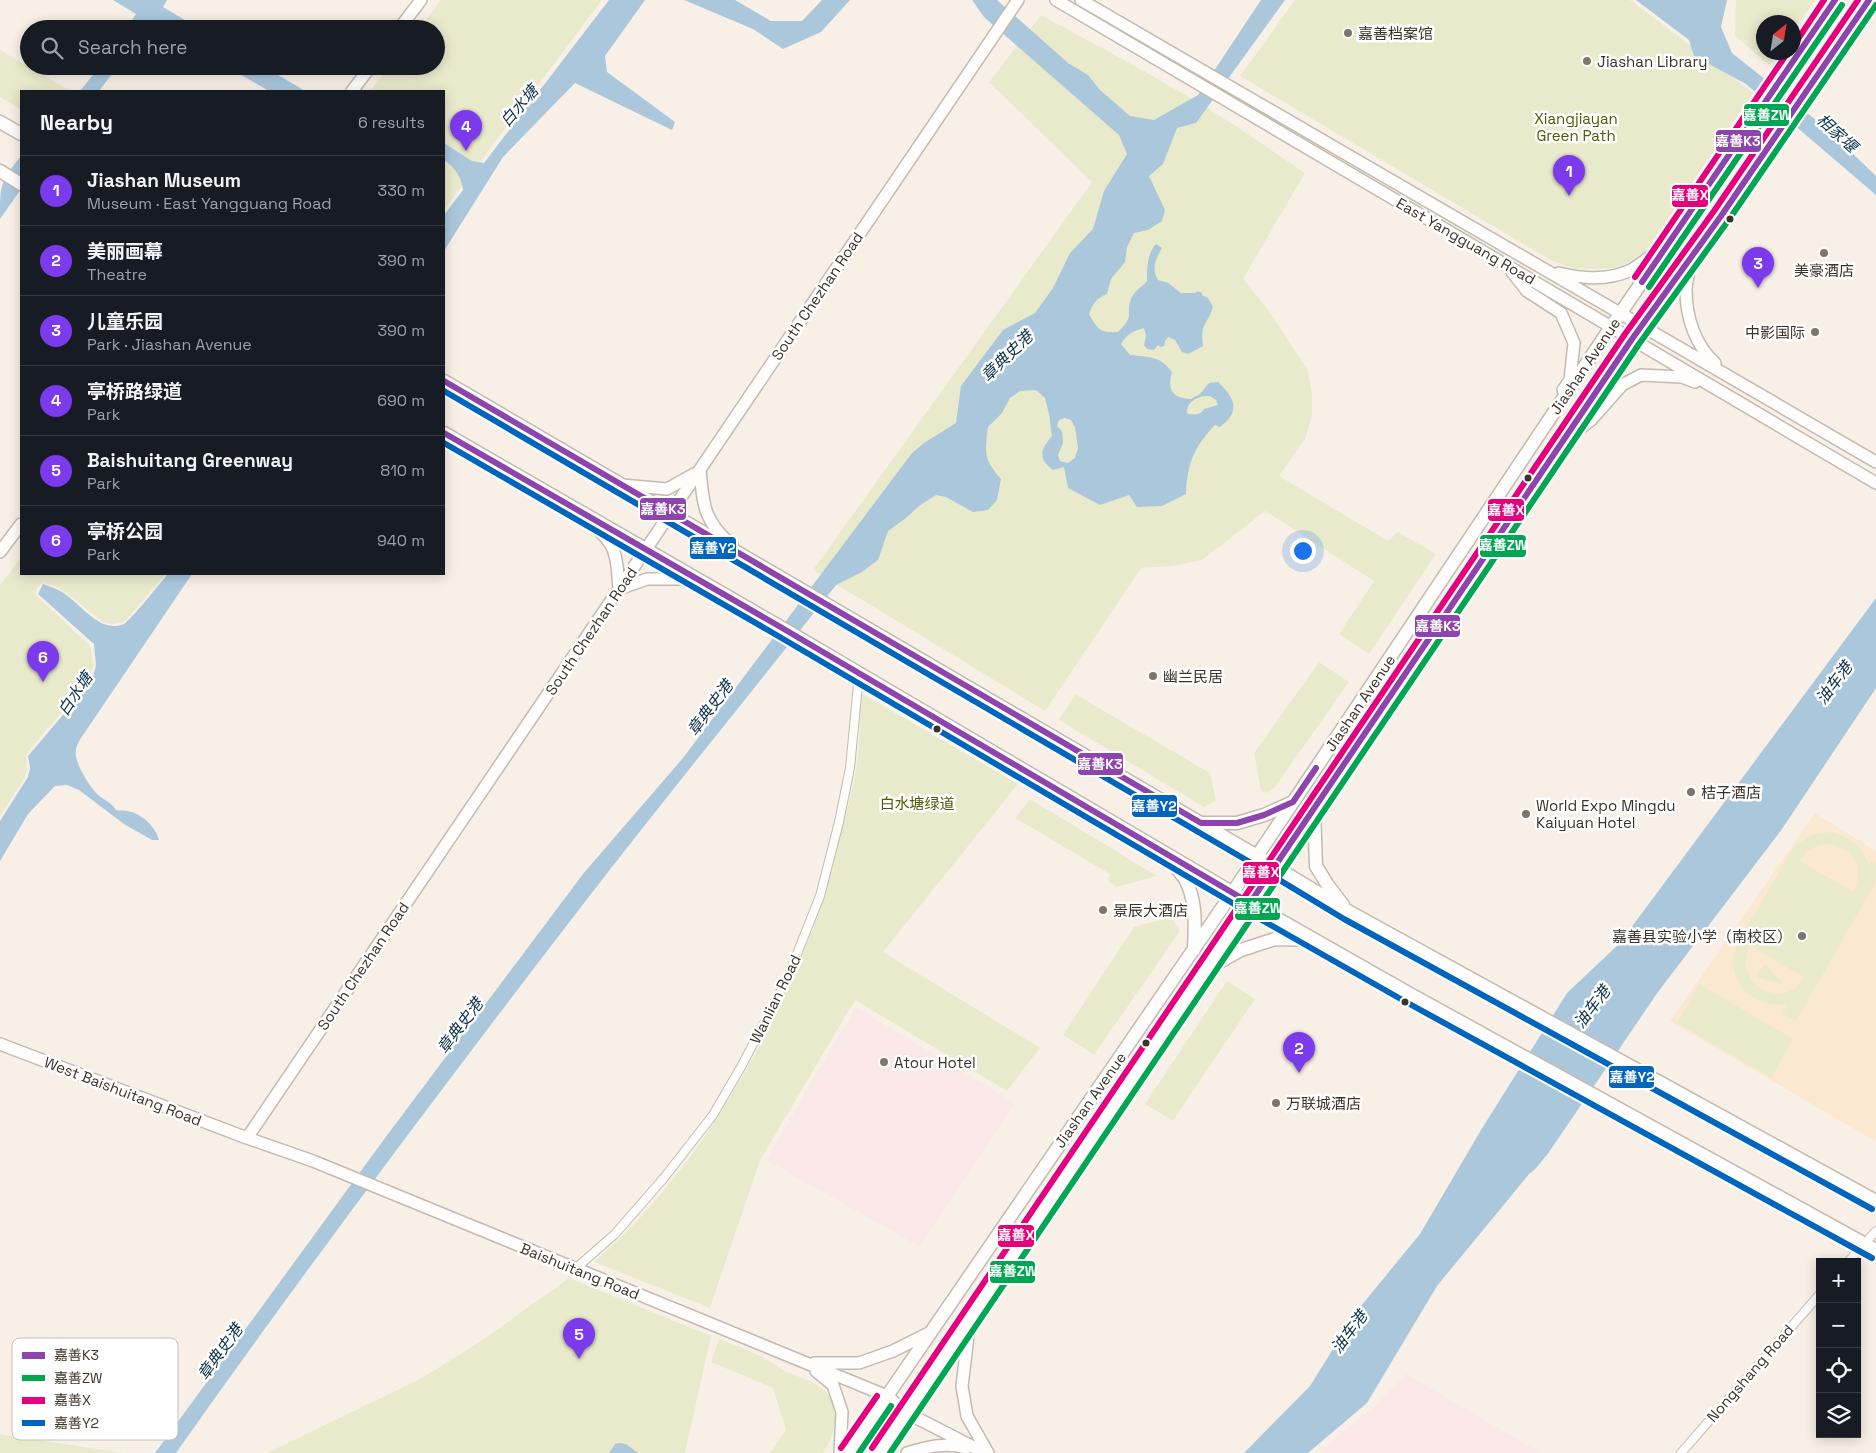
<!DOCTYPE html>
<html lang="en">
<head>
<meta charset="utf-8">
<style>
	:root { --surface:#171b24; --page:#242831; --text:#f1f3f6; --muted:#9ea1a6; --line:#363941; --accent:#7c3aed }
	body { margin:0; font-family:"Space Grotesk","Noto Sans SC",sans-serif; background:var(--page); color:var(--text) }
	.controls { position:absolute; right:15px; bottom:15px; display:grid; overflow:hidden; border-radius:0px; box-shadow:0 2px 12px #0003 }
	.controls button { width:45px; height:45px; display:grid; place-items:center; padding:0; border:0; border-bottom:1px solid var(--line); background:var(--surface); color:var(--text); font:25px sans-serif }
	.compass { position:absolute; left:1756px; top:15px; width:45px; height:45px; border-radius:50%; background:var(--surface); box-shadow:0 2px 12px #0003; rotate:30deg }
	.you { position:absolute; left:1302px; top:550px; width:18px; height:18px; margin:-12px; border:4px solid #fff; border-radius:50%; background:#1a73e8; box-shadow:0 0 0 8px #1a73e833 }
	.badge { display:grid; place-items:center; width:32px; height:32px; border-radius:50%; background:var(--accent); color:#fff; font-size:16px; font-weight:700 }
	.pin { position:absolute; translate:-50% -41px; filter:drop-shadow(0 1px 2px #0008) }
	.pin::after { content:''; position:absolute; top:26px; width:18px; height:15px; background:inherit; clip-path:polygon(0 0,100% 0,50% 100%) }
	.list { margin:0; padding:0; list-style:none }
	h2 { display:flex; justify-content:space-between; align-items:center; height:65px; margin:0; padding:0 20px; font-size:21px }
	h2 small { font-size:16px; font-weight:400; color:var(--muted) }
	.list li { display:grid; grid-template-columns:32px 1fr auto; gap:15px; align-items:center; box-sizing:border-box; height:70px; padding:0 20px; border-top:1px solid var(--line) }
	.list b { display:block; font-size:19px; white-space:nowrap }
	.list p { margin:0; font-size:16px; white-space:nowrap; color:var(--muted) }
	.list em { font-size:16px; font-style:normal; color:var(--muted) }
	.icon { flex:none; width:28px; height:28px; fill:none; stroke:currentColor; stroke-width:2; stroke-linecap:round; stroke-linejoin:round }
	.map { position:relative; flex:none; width:1876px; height:1453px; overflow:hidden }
	.search { position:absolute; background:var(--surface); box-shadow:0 2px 12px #0003; left:20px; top:20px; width:425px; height:55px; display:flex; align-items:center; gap:12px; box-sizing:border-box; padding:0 18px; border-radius:28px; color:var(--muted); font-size:19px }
	.panel { position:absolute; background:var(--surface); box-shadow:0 2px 12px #0003; left:20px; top:90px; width:425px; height:485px; border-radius:0px }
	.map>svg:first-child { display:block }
	.commercial { fill:#fae8e9 }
	.built { fill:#fbe8d1 }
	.green { fill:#e9eacc; fill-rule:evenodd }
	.water { fill:#aac7dc; fill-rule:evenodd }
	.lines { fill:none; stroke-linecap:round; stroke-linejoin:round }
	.street-casing { stroke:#c3bbb2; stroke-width:10 }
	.secondary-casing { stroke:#c3bbb2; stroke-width:14 }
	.primary-casing { stroke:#c3bbb2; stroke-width:15 }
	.street { stroke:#fefdfb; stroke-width:8 }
	.secondary { stroke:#fefdfb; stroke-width:11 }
	.primary { stroke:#fefdfb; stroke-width:12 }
	.bus-1-casing { stroke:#fff; stroke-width:10 }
	.bus-2-casing { stroke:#fff; stroke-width:10 }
	.bus-3-casing { stroke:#fff; stroke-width:10 }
	.bus-4-casing { stroke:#fff; stroke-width:10 }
	.bus-1 { stroke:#8e44ad; stroke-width:6 }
	.bus-2 { stroke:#00a651; stroke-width:6 }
	.bus-3 { stroke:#e5007d; stroke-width:6 }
	.bus-4 { stroke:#0065bd; stroke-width:6 }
	.poi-dot { fill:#7e756b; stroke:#fff; stroke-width:2 }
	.bus-dot { fill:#3c3328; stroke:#fff; stroke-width:2 }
	.labels { text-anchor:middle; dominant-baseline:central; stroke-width:5; stroke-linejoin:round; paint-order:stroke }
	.poi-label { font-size:15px; fill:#3c3328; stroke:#fff; text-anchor:start }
	.park-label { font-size:15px; fill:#535a05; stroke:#fff }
	.street-label { font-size:15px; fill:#3c3328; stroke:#fff }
	.water-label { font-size:16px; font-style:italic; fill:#0c324a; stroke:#fff }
	.key { fill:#fff; stroke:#c4c2be; stroke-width:1 }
	.key-label { font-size:14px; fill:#3c3328 }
	.line-badge { stroke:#fff; stroke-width:2 }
	.badge-label { font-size:14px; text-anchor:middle; font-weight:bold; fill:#fff }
</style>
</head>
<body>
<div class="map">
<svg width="1876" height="1453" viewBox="0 0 1876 1453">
	<rect width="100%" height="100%" fill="#f8f0e7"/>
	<path class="commercial" d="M856 1007 1015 1103 920 1247 766 1160Z
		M1406 1374 1541 1453H1318L1374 1406Z"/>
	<path class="built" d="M1815 813 1876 851V1142L1670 1021Z"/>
	<path class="green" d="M441 0H602L444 210V91H370L390 66H436V29H419Z
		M1295 0H1630L1753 93 1651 244 1637 258 1618 268 1576 269 1552 261 1240 76Z
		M1736 0H1815L1794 30V22H1764V52L1778 53 1769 65 1735 36Z
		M1041 15C1100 47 1159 78 1215 113 1246 132 1275 153 1305 173L1243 279 1270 312 1308 371 1312 394V416L1305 439 1279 476 1388 541 1398 532 1436 554 1369 654 1339 634 1374 581 1265 511 1202 560 1172 566 1141 568 1045 711 813 570 1092 182 989 82Z
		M0 50 71 91H21V110L0 97Z
		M21 557V574H166L124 622 113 624 104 623 65 592 54 586 42 583 37 588 36 595 90 646 94 665 89 677 83 687 26 754 27 769 25 777 0 816V585Z
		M1319 662 1349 682 1275 787 1267 793 1261 791 1254 753Z
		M862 694 1018 784 883 952 1040 1048 1007 1091 855 1000 760 1160 710 1308 594 1262C700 1171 778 1029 824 898 831 879 834 859 839 840 845 817 852 793 856 770 860 745 860 719 862 694Z
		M1075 694 1210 773 1216 801 1204 807 1059 720Z
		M1030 799 1157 876 1116 887 1108 881 1110 874 1015 818Z
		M1828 832C1847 834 1862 845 1869 864L1871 861 1876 864V882L1796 1021 1782 1014 1788 1004C1751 1010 1721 977 1738 942L1793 848 1809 836ZM1828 844C1853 847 1866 870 1853 892L1800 861C1806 850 1815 845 1828 844ZM1750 946 1804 977C1786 1013 1730 984 1750 946Z
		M1171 917 1180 931 1094 1055 1063 1035 1134 927Z
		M1765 964 1783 984 1755 977Z
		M1227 981 1255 999 1173 1121 1145 1104Z
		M1699 984 1793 1039 1771 1078 1677 1023Z
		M569 1278 711 1336 685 1453H267L422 1378 484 1339Z
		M719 1339C732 1344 746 1349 758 1355 768 1360 776 1366 785 1371 798 1377 816 1381 826 1392 841 1411 835 1435 823 1453H770L786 1430 773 1388 711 1362Z
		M0 1434 123 1453H0Z"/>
	<path class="water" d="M113 0H167L163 7 200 29H161L150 23 146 29H126L136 14Z
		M609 0H645L605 56 607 72 675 122 672 130 575 83 503 157 444 251V215L463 190C461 176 455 168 444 160V143L472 161 484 163Z
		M684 0H735L771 21H802L822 0H850L821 32 783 49 753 29Z
		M972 0H997L1068 63 1088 75 1100 90 1130 116 1154 120 1198 95 1261 0H1285L1196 123 1177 128 1163 164 1149 176 1165 210 1162 221 1148 230 1134 233 1127 247 1125 262 1111 279 1107 294C1096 298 1093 304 1089 314 1098 330 1100 333 1118 332 1136 315 1125 315 1131 299 1134 291 1142 287 1147 281 1147 268 1147 254 1156 244L1162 248C1156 258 1151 269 1158 280L1168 283 1181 293H1196L1197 291 1202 293V295L1208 298 1213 307C1207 326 1200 323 1203 346L1188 354 1182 352 1175 340 1168 337 1165 341 1164 346 1161 347 1158 345 1154 350 1147 349 1144 345 1146 336 1144 328C1133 331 1127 334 1121 344L1130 355C1148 357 1161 356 1172 372 1167 390 1172 398 1191 399L1200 394 1209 383 1218 382C1235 398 1241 411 1220 427L1215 425C1194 447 1187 464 1186 494L1162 506 1137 507 1129 495 1100 505 1068 488 1064 467 1053 470C1037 458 1041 449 1052 436L1049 414 1045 398 1036 390 1020 391 1010 398 1002 413 988 427C985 453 983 459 1001 479L997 500 988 510 973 512 946 497 936 495 919 506 906 518 888 531 878 560 862 572 836 585C758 684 678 782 601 881 456 1069 313 1259 176 1453H155L385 1138 583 874 683 758 912 453 924 443 956 423 961 386 1003 330 1035 313 1053 288 1070 253 1093 229 1104 191 1127 154 1119 135 984 17ZM1204 396H1210L1216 400 1218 405 1204 409C1200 415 1195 415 1188 414L1187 412C1187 402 1196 398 1204 396ZM1065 418 1071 420 1075 427 1078 448 1075 458 1068 463 1060 461 1058 455 1063 443 1062 431 1057 426 1059 420Z
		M1636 0H1727L1721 27 1732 53 1826 128 1876 176V195L1746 84 1694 56 1689 40Z
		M100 66H118L99 91H80Z
		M226 66H263L305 91H269Z
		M21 156V189L0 219C0 185 0 182 21 156Z
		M168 574H192L81 738C79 741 77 745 76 749 73 761 89 786 98 795 104 800 112 803 116 810 120 811 124 810 128 811 142 814 156 827 159 840H152L124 824 79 790 67 785 55 786 28 814 0 861V821L28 777 30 768 28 756 85 689 93 677 96 665 94 644 38 594 43 584C51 587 58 589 65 594 81 605 101 634 124 624 130 621 161 582 168 574Z
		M1876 598V688L1782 829 1658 992 1547 1155C1540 1162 1537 1169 1529 1174L1437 1286 1367 1403 1308 1453H1244L1310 1386 1356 1312 1420 1234 1481 1130 1567 993 1619 944Z
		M620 1443 626 1444 638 1453H609L615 1444Z"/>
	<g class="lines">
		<g class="street-casing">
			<path id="street" d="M1848 1262 1876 1231
				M575 1269 615 1234 663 1179 713 1115 741 1067 787 979 820 896 839 822 850 768 859 674
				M1681 1453 1820 1294"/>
		</g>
		<g class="secondary-casing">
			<path id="secondary" d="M1056 0 1876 483
				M1081 0 1876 462
				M399 29 421 0
				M352 91 371 66
				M1693 256C1691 266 1686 279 1686 290 1686 317 1695 345 1715 363
				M1512 272 1527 291 1561 313 1574 343 1570 380 1563 390
				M1559 273C1583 279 1608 281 1631 270 1643 263 1654 253 1665 245
				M1568 437 1591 420 1622 385 1641 375 1682 377 1695 382
				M700 470C703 505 704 522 732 545
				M622 485 667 489 694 474
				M584 518C616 543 616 549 619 589L647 579H682L700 582
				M0 552 21 524
				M0 1044 247 1138 313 1161 887 1396 907 1413 985 1453
				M247 1138 1018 0
				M970 1320 962 1386 967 1416 988 1453
				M814 1363H859L893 1351 931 1332
				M816 1371 833 1385 842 1412 840 1453
				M907 1453C927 1447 945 1442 966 1448"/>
		</g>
		<g class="primary-casing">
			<path id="primary" d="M0 122 21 134
				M0 171 21 184
				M444 381 1257 856 1348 911 1876 1201
				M444 433 777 625 1250 903 1410 994 1876 1250
				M1314 809 1316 866 1327 884 1343 905
				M1202 823H1237L1264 815 1293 802
				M1168 857C1173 864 1180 872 1185 879 1197 901 1195 926 1194 950
				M1207 969 1241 950 1275 939 1315 940
				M848 1453 1233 892 1611 327 1835 0
				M879 1453 1632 339 1721 216 1869 0"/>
		</g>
		<use href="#street" class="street"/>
		<use href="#secondary" class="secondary"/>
		<use href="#primary" class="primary"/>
		<g class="bus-1-casing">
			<path id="bus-1" d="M1642 282 1835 0
				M444 381 1201 823H1237L1264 815 1293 802 1316 768
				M444 433 777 625 1250 903 1632 339 1721 216 1869 0"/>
		</g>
		<g class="bus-2-casing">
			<path id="bus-2" d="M1649 287 1842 5
				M859 1453 891 1406
				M890 1453 1639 344 1728 221 1876 5"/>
		</g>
		<g class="bus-3-casing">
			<path id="bus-3" d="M1794 45 1824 0
				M1635 277 1788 52
				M841 1448 877 1396
				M872 1448 1625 334 1714 211 1858 0"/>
		</g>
		<g class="bus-4-casing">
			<path id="bus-4" d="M444 391 1253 864 1344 919 1872 1209
				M444 443 773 633 1246 911 1406 1002 1872 1258"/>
		</g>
		<use href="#bus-1" class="bus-1"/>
		<use href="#bus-2" class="bus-2"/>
		<use href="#bus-3" class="bus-3"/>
		<use href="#bus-4" class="bus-4"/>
	</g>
	<g class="poi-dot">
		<circle cx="1348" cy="33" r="5"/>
		<circle cx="1587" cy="61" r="5"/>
		<circle cx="1824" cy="253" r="5"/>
		<circle cx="1815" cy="332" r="5"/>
		<circle cx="1153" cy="676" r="5"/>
		<circle cx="1691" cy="792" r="5"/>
		<circle cx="1526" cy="814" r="5"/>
		<circle cx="1103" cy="910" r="5"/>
		<circle cx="1802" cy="936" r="5"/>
		<circle cx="884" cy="1062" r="5"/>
		<circle cx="1276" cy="1103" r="5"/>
	</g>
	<g class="bus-dot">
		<circle cx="1730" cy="219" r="4.5"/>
		<circle cx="1528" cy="478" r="4.5"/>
		<circle cx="937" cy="729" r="4.5"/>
		<circle cx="1405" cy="1002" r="4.5"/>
		<circle cx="1146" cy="1043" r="4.5"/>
	</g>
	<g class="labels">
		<g class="poi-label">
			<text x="1358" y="33">嘉善档案馆</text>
			<text x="1597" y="61">Jiashan Library</text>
			<text x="1824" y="270" text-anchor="middle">美豪酒店</text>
			<text x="1805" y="332" text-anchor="end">中影国际</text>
			<text x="1163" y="676">幽兰民居</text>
			<text x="1701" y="792">桔子酒店</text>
			<text x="1536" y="805">World Expo Mingdu<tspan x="1536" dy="17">Kaiyuan Hotel</tspan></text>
			<text x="1113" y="910">景辰大酒店</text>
			<text x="1792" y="936" text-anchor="end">嘉善县实验小学（南校区）</text>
			<text x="894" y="1062">Atour Hotel</text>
			<text x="1286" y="1103">万联城酒店</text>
		</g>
		<g class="park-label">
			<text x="1576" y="118">Xiangjiayan<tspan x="1576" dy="17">Green Path</tspan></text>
			<text x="917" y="803">白水塘绿道</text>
		</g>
		<g class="street-label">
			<text transform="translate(1466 241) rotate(30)">East Yangguang Road</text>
			<text transform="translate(817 296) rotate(-56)">South Chezhan Road</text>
			<text transform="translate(1585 366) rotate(-56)">Jiashan Avenue</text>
			<text transform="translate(591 631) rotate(-56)">South Chezhan Road</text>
			<text transform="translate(1360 703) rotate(-56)">Jiashan Avenue</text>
			<text transform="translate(363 966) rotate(-56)">South Chezhan Road</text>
			<text transform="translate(775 999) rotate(-64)">Wanlian Road</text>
			<text transform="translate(123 1091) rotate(21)">West Baishuitang Road</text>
			<text transform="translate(1090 1100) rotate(-55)">Jiashan Avenue</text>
			<text transform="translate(580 1271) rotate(22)">Baishuitang Road</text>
			<text transform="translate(1750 1373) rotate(-49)">Nongshang Road</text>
		</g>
		<g class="water-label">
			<text transform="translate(519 106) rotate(-49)">白水塘</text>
			<text transform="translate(1837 133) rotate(42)">相家堰</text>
			<text transform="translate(1007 356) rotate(-44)">章典史港</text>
			<text transform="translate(1834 683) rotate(-53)">油车港</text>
			<text transform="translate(75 694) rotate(-56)">白水塘</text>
			<text transform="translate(710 708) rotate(-53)">章典史港</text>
			<text transform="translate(1592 1007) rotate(-53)">油车港</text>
			<text transform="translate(460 1026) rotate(-53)">章典史港</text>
			<text transform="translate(1349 1332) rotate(-53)">油车港</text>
			<text transform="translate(220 1352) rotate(-54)">章典史港</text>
		</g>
	</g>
	<rect x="12" y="1338" width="166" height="102" rx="8" class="key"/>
	<rect x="22" y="1352" width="23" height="7" fill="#8e44ad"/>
	<rect x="22" y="1375" width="23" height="6" fill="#00a651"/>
	<rect x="22" y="1397" width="23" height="7" fill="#e5007d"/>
	<rect x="22" y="1420" width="23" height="6" fill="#0065bd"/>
	<g class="key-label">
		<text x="54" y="1360">嘉善K3</text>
		<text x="54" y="1383">嘉善ZW</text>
		<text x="54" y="1405">嘉善X</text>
		<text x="54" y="1428">嘉善Y2</text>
	</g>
	<g class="line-badge">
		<rect x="1743" y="103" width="47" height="24" rx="5" fill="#00a651"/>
		<rect x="1715" y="129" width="47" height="24" rx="5" fill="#8e44ad"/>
		<rect x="1671" y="184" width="38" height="24" rx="5" fill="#e5007d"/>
		<rect x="639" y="497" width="48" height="24" rx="5" fill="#8e44ad"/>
		<rect x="1487" y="498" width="38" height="24" rx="5" fill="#e5007d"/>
		<rect x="1479" y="534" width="48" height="24" rx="5" fill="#00a651"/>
		<rect x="689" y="536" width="48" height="24" rx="5" fill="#0065bd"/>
		<rect x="1414" y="614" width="47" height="24" rx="5" fill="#8e44ad"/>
		<rect x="1077" y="752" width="47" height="24" rx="5" fill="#8e44ad"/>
		<rect x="1131" y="794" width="47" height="24" rx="5" fill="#0065bd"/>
		<rect x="1242" y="861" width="38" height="24" rx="5" fill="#e5007d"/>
		<rect x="1234" y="897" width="47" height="24" rx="5" fill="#00a651"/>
		<rect x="1608" y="1065" width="47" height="24" rx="5" fill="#0065bd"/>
		<rect x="997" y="1224" width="38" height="24" rx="5" fill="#e5007d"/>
		<rect x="989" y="1260" width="47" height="24" rx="5" fill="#00a651"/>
	</g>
	<g class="badge-label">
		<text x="1767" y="120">嘉善ZW</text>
		<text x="1738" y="146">嘉善K3</text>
		<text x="1690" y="200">嘉善X</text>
		<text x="663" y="514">嘉善K3</text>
		<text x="1506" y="515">嘉善X</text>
		<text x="1503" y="550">嘉善ZW</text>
		<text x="713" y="553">嘉善Y2</text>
		<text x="1438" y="631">嘉善K3</text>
		<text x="1100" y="769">嘉善K3</text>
		<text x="1154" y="811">嘉善Y2</text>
		<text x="1261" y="877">嘉善X</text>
		<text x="1258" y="913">嘉善ZW</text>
		<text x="1632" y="1082">嘉善Y2</text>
		<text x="1016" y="1240">嘉善X</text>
		<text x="1013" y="1276">嘉善ZW</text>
	</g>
</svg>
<div class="controls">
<button>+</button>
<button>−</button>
<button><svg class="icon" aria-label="locate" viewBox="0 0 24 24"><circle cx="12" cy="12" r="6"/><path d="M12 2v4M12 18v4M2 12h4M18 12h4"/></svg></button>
<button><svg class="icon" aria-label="layers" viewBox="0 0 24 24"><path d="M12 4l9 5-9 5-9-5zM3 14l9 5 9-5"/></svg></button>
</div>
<svg class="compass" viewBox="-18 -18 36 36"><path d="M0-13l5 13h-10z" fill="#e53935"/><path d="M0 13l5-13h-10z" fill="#9ea1a6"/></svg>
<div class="you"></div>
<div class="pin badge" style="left:1569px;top:196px">1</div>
<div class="pin badge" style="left:1299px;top:1073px">2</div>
<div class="pin badge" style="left:1758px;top:288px">3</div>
<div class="pin badge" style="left:466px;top:151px">4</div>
<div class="pin badge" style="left:579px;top:1359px">5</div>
<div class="pin badge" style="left:43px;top:682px">6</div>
<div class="search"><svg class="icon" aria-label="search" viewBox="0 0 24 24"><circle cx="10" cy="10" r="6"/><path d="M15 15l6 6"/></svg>Search here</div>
<section class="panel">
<h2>Nearby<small>6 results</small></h2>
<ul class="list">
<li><span class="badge">1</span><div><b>Jiashan Museum</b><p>Museum · East Yangguang Road</p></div><em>330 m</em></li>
<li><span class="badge">2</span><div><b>美丽画幕</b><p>Theatre</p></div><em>390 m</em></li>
<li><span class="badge">3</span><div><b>儿童乐园</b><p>Park · Jiashan Avenue</p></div><em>390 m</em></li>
<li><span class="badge">4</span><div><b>亭桥路绿道</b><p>Park</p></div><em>690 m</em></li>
<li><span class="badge">5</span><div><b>Baishuitang Greenway</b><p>Park</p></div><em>810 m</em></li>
<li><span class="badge">6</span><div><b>亭桥公园</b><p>Park</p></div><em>940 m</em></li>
</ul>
</section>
</div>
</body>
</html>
